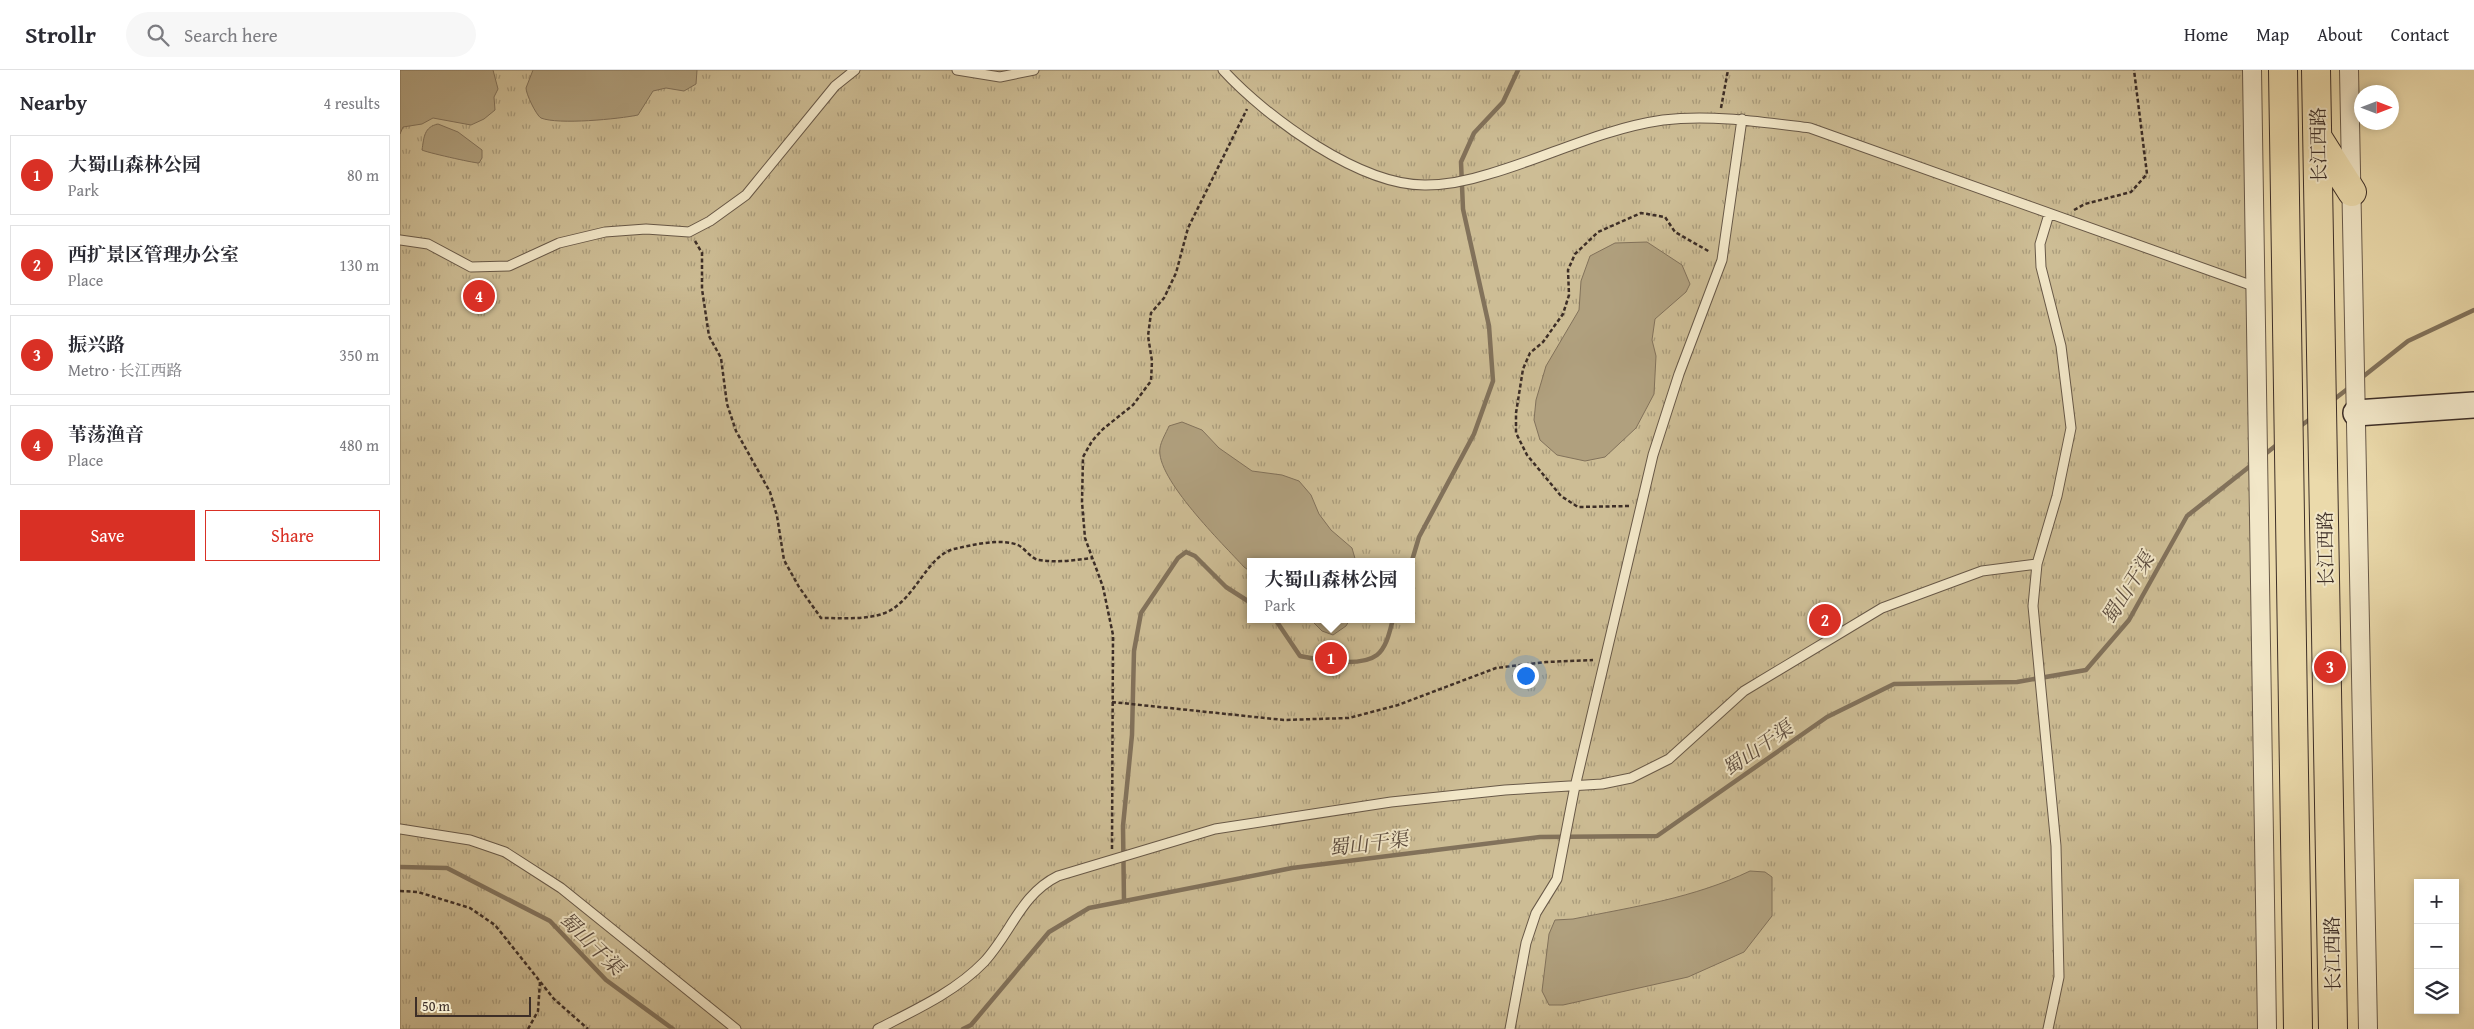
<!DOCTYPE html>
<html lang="en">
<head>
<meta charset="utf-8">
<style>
	:root { --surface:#fff; --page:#f7f7f7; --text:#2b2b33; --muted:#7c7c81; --line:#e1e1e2; --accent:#d93025 }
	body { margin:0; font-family:"Gentium Book Plus","Noto Serif SC",serif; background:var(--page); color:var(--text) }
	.controls { position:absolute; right:15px; bottom:15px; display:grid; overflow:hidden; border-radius:0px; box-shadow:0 2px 8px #0003 }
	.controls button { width:45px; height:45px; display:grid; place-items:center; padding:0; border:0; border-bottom:1px solid var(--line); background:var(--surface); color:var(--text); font:25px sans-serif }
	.compass { position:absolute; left:1954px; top:15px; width:45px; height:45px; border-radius:50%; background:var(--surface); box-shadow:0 2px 8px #0003; rotate:90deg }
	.scale { position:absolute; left:15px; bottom:12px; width:116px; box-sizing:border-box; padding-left:5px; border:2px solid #3d2e27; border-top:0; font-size:14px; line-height:18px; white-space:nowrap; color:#3d2e27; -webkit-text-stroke:4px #f2e7c8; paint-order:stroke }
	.you { position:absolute; left:1125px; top:605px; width:18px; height:18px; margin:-12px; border:4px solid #fff; border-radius:50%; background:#1a73e8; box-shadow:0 0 0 8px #1a73e833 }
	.badge { display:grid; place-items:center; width:32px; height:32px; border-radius:50%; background:var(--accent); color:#fff; font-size:16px; font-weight:700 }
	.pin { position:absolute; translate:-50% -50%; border:2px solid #fff; box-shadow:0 1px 5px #0006 }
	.popup { position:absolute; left:847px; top:488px; width:168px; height:65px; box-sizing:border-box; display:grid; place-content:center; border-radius:0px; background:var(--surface); filter:drop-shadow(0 1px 4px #0005); font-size:16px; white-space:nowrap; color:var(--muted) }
	.popup b { font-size:19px; color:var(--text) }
	.popup::after { content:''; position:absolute; left:50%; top:100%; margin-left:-10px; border:10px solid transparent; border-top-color:var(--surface) }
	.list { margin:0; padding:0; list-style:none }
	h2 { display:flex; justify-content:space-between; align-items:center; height:65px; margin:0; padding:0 20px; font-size:21px }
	h2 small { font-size:16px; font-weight:400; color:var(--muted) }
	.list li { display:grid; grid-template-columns:32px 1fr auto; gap:15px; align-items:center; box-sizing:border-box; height:80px; margin:0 10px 10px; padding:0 10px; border:1px solid var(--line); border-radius:0px }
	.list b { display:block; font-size:19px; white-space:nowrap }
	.list p { margin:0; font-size:16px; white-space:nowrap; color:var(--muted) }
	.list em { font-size:16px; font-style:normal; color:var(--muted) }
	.actions { display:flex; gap:10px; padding:15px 20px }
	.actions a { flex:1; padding:11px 0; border:1px solid var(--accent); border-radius:0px; text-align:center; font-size:18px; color:var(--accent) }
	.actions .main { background:var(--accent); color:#fff }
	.icon { flex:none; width:28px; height:28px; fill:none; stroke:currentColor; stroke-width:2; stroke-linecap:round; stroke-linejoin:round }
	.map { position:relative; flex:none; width:2074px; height:959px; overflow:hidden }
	header { display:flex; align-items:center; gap:30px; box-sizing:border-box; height:70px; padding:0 25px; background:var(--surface); border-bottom:1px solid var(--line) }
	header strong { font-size:24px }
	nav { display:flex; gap:28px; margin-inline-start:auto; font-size:18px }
	.search { width:350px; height:45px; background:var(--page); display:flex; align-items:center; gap:12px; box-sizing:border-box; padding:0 18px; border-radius:28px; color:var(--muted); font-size:19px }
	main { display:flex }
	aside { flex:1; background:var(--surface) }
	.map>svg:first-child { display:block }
	.park { fill:url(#park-tufts); stroke:#85765e; fill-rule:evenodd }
	.water { fill:#b0a07e; stroke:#82725b }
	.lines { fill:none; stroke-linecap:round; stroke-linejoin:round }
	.stream { stroke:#82725b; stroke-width:4.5 }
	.building { fill:url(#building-back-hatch); stroke:#3d2e27 }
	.lane-casing { stroke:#685948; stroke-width:11 }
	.street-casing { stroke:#685948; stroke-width:20 }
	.secondary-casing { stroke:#3d2e27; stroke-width:28 }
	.highway-casing { stroke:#3d2e27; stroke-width:30 }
	.path { stroke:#3d2e27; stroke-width:2.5; stroke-dasharray:4 2.5; stroke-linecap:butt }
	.lane { stroke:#f2e7c8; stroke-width:9 }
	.street { stroke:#f2e7c8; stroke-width:18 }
	.secondary { stroke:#f2e7c8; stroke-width:25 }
	.highway { stroke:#ebdaab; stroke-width:28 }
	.labels { text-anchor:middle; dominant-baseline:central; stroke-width:4; stroke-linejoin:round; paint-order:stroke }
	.street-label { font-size:19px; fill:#3d2e27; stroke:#f2e7c8 }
	.water-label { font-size:20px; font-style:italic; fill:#5a4a3d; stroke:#f2e7c8 }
</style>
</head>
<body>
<header>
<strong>Strollr</strong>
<div class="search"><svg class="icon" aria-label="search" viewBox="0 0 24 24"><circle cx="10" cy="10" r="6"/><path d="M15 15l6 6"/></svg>Search here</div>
<nav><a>Home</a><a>Map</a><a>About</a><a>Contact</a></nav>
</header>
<main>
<aside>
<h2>Nearby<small>4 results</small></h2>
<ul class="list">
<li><span class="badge">1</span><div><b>大蜀山森林公园</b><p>Park</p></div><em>80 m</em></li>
<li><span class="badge">2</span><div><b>西扩景区管理办公室</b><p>Place</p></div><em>130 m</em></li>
<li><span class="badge">3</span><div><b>振兴路</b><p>Metro · 长江西路</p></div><em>350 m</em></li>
<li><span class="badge">4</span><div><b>苇荡渔音</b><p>Place</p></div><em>480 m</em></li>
</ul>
<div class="actions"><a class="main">Save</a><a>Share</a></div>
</aside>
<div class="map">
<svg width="2074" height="959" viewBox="0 0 2074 959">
	<defs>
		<pattern id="park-tufts" width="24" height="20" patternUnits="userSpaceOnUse" patternTransform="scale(1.25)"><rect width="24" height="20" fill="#cdbd95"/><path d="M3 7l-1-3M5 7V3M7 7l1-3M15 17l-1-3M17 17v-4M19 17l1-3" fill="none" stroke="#a89a7a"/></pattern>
		<pattern id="building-back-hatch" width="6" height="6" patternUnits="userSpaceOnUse" patternTransform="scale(1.25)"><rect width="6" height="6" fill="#97876c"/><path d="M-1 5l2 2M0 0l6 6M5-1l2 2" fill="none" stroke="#7c6f59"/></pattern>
	</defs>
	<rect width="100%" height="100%" fill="#ebdaab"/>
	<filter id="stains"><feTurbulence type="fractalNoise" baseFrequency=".004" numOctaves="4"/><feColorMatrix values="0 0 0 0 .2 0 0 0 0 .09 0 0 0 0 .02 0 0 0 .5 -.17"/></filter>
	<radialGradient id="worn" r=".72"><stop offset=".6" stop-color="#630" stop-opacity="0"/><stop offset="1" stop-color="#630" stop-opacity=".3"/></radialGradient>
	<path class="park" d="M0 0H1852L1867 959H0ZM851 492H1011V549H851Z"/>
	<path class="water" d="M0 0H93L98 19 94 27 95 40 84 49 71 55 33 48 22 54 3 57 0 64Z
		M133 0H297L296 14 284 21 266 18 253 21 238 45C219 49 158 55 141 48 136 45 126 24 126 18Z
		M38 54 58 62 82 80V88L79 93C73 93 25 82 22 80 24 67 24 57 38 54Z
		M1247 172 1282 195 1290 214 1286 222 1255 249 1252 270 1256 286 1254 324 1236 358 1205 387 1185 391 1157 385 1140 370 1134 350 1136 330 1146 296 1179 240 1181 211 1190 186 1215 173Z
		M782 352 802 360 819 378 852 401 882 405 899 411 911 425 919 444 931 460 952 478 956 492H851V502L844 497C824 475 755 408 760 378 761 371 766 363 769 356Z
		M910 549H950L946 556 933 565 922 561Z
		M1350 801 1365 802 1372 807V846L1344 882 1288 907 1163 935H1149L1142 921 1149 864 1155 850 1173 849C1233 837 1294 828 1350 801Z"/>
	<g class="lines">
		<path class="stream" d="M1960 309 2008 271 2074 240
			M1932 331 1950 317
			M1899 357 1913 347
			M1864 385 1879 373
			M1011 494 1019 467 1074 364 1093 311 1089 256 1063 139 1061 92 1074 63 1103 32 1118 0
			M875 549 900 586C920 590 960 598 977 585 987 577 990 560 993 549
			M0 797 47 798 150 851 206 910 273 959
			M724 831 723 756 732 665 734 581 741 543 778 488 786 482 795 486 826 517 851 533
			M563 959 571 955 649 862 689 838 892 798 1140 767 1257 766 1427 647 1494 614 1617 612 1686 600 1729 550 1787 446 1854 393"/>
	</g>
	<path class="building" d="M1432 536 1438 557 1418 565 1412 541Z"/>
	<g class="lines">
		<g class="lane-casing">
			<path id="lane" d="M557 0 600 7 634 0
				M823 0C866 47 960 116 1026 115 1046 115 1070 110 1089 104 1148 87 1201 59 1263 50 1311 44 1362 52 1410 58L1856 217
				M0 170 28 174 71 197 109 196 159 173 205 162 246 159 289 162 310 151 346 125 435 16 455 0
				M0 759 70 770 105 782 161 818 336 959
				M478 959C515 940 555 922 584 892 611 863 621 824 658 806L815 759 991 732 1105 720 1202 714 1231 708 1269 689 1344 621 1482 538 1582 501 1637 494
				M1110 959 1126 873 1136 843 1157 809 1174 721 1253 385 1279 304 1322 190 1342 49
				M1648 959 1659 907 1656 776 1633 536 1637 494 1657 426 1671 358 1661 276 1641 197 1640 174 1649 144"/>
		</g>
		<g class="street-casing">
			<path id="street" d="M1852 0 1867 959
				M1949 0 1968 959"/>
		</g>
		<g class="secondary-casing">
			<path id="secondary" d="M1956 343 2074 335"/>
		</g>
		<g class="highway-casing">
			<path id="highway" d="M1883 0 1898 959
				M1916 0 1933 959
				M1918 68 1952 122"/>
		</g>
		<path class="path" d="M1321 38 1328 0
			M1674 140 1685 134 1731 122 1747 104 1734 0
			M295 171 302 183V219L309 266 321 288 327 334 336 361 370 422 377 446 384 490 399 517 421 548C442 548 466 550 485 543 516 530 526 486 554 479 572 475 600 468 618 475 626 479 631 489 639 490 657 493 675 490 692 488
			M1229 436 1178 437 1161 426 1127 385 1116 363V343L1123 299 1130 283 1143 272 1163 244 1169 225 1168 200 1175 184 1198 162 1241 143 1265 147 1275 162 1310 182
			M712 632 884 650 949 648 998 635 1096 598 1146 592 1193 590
			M712 779 713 565 703 517 685 468 682 432 683 387 692 371 703 359 733 335 751 311 752 291 748 266 751 243 764 228 776 203 788 158 847 39
			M0 821 18 822 70 838 95 855 154 929 188 959
			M128 959 138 941 140 912"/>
		<use href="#lane" class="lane"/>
		<use href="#street" class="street"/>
		<use href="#secondary" class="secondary"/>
		<use href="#highway" class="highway"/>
	</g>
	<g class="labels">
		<g class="street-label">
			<text transform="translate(1918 75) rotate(-91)">长江西路</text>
			<text transform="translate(1925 479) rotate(-91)">长江西路</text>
			<text transform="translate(1932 884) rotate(-91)">长江西路</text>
		</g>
		<g class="water-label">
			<text transform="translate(1727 518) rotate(-58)">蜀山干渠</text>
			<text transform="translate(1357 678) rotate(-35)">蜀山干渠</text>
			<text transform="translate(968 773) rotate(-7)">蜀山干渠</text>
			<text transform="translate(192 873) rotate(44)">蜀山干渠</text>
		</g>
	</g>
	<rect width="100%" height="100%" filter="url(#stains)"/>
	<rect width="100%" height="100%" fill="url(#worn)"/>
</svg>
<div class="controls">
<button>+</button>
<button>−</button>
<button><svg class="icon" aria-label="layers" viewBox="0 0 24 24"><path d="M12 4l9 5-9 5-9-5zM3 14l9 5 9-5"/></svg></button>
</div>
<svg class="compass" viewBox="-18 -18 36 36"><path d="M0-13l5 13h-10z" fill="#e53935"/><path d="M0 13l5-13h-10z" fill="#7c7c81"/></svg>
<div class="scale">50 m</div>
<div class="you"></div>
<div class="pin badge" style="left:931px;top:588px">1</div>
<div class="popup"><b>大蜀山森林公园</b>Park</div>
<div class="pin badge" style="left:1425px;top:550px">2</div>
<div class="pin badge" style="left:1930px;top:597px">3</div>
<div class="pin badge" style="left:79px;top:226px">4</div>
</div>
</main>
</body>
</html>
